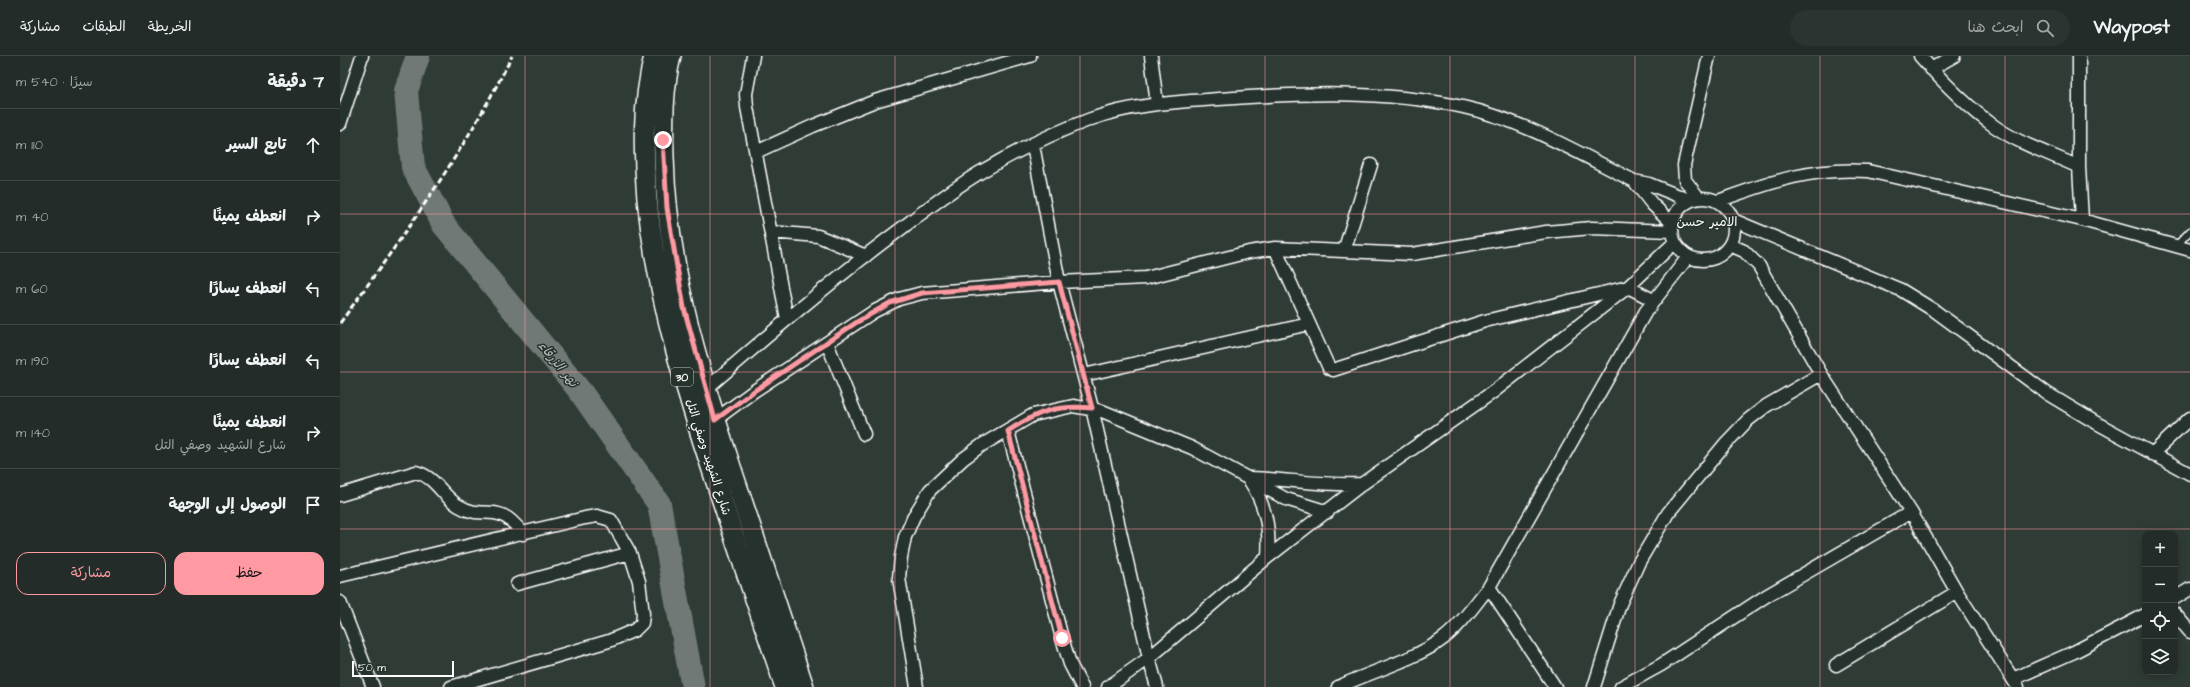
<!DOCTYPE html>
<html lang="ar">
<head>
<meta charset="utf-8">
<style>
	:root { --surface:#232c28; --page:#2b3430; --text:#f1f3f6; --muted:#a3a7a8; --line:#404845; --accent:#ff9aa2 }
	body { margin:0; font-family:"Architects Daughter","Playpen Sans Arabic",sans-serif; background:var(--page); color:var(--text); direction:rtl }
	.controls { position:absolute; right:12px; bottom:12px; display:grid; overflow:hidden; border-radius:8px; box-shadow:0 2px 10px #0003 }
	.controls button { width:36px; height:36px; display:grid; place-items:center; padding:0; border:0; border-bottom:1px solid var(--line); background:var(--surface); color:var(--text); font:20px sans-serif }
	.scale { position:absolute; left:12px; bottom:10px; width:102px; box-sizing:border-box; padding-left:4px; border:2px solid #fff; border-top:0; font-size:11px; line-height:14px; white-space:nowrap; color:#fff; -webkit-text-stroke:3px #26332d; paint-order:stroke }
	.stop { position:absolute; width:12px; height:12px; margin:-9px; border:3px solid #ff9aa2; border-radius:50%; background:#fff }
	.stop.end { background:#ff9aa2; border-color:#fff; box-shadow:0 1px 4px #0008 }
	.list { margin:0; padding:0; list-style:none }
	h2 { display:flex; justify-content:space-between; align-items:center; height:52px; margin:0; padding:0 16px; font-size:17px }
	h2 small { font-size:13px; font-weight:400; color:var(--muted) }
	.list li { display:grid; grid-template-columns:26px 1fr auto; gap:12px; align-items:center; box-sizing:border-box; height:72px; padding:0 16px; border-top:1px solid var(--line) }
	.list b { display:block; font-size:15px; white-space:nowrap }
	.list p { margin:0; font-size:13px; white-space:nowrap; color:var(--muted) }
	.list em { font-size:13px; font-style:normal; color:var(--muted) }
	.actions { display:flex; gap:8px; padding:12px 16px }
	.actions a { flex:1; padding:9px 0; border:1px solid var(--accent); border-radius:12px; text-align:center; font-size:14px; color:var(--accent) }
	.actions .main { background:var(--accent); color:#111 }
	.icon { flex:none; width:22px; height:22px; fill:none; stroke:currentColor; stroke-width:2; stroke-linecap:round; stroke-linejoin:round }
	.map { position:relative; flex:none; width:1850px; height:631px; overflow:hidden; direction:ltr }
	header { display:flex; align-items:center; gap:24px; box-sizing:border-box; height:56px; padding:0 20px; background:var(--surface); border-bottom:1px solid var(--line) }
	header strong { font-size:19px }
	nav { display:flex; gap:22px; margin-inline-start:auto; font-size:14px }
	.search { width:280px; height:36px; background:var(--page); display:flex; align-items:center; gap:10px; box-sizing:border-box; padding:0 14px; border-radius:22px; color:var(--muted); font-size:15px }
	main { display:flex }
	aside { flex:1; background:var(--surface) }
	.map>svg:first-child { display:block }
	.lines { fill:none; stroke-linecap:round; stroke-linejoin:round }
	.river { stroke:#707975; stroke-width:24 }
	.service-casing { stroke:#fff; stroke-width:9 }
	.minor-casing { stroke:#fff; stroke-width:15 }
	.primary-casing { stroke:#fff; stroke-width:22 }
	.service { stroke:#26332d; stroke-width:6 }
	.minor { stroke:#26332d; stroke-width:12 }
	.primary { stroke:#26332d; stroke-width:19 }
	.rail { stroke:#fff; stroke-width:3; stroke-dasharray:6 3; stroke-linecap:butt }
	.route { stroke:#ff9aa2; stroke-width:5 }
	.grid { fill:none; stroke:#ff9aa2; stroke-width:1; stroke-opacity:0.55 }
	.labels { text-anchor:middle; dominant-baseline:central; stroke-width:3; stroke-linejoin:round; paint-order:stroke }
	.shield { fill:#26332d; stroke:#bec2c0; stroke-width:1 }
	.shield-label { font-size:11px; font-weight:bold; fill:#fff }
	.street-label { font-size:12px; fill:#fff; stroke:#26332d }
	.neighbourhood-label { font-size:13px; fill:#fff; stroke:#26332d }
	.water-label { font-size:13px; font-style:italic; fill:#b8bcba; stroke:#26332d }
</style>
</head>
<body>
<header>
<strong>Waypost</strong>
<div class="search"><svg class="icon" aria-label="search" viewBox="0 0 24 24"><circle cx="10" cy="10" r="6"/><path d="M15 15l6 6"/></svg>ابحث هنا</div>
<nav><a>الخريطة</a><a>الطبقات</a><a>مشاركة</a></nav>
</header>
<main>
<div class="map">
<svg width="1850" height="631" viewBox="0 0 1850 631">
	<rect width="100%" height="100%" fill="#2f3b35"/>
	<filter id="ink" filterUnits="userSpaceOnUse"><feTurbulence type="fractalNoise" baseFrequency=".025" numOctaves="2"/><feDisplacementMap in="SourceGraphic" scale="8" xChannelSelector="R" yChannelSelector="G"/><feConvolveMatrix kernelMatrix="1 2 1 2 8 2 1 2 1" color-interpolation-filters="sRGB"/></filter>
	<g filter="url(#ink)">
		<g class="lines">
			<path class="river" d="M78 0 66 35 73 111 104 169 240 335 319 448 353 631"/>
			<g class="service-casing">
				<path id="service" d="M1836 190 1850 175"/>
			</g>
			<g class="minor-casing">
				<path id="minor" d="M413 0 406 38 407 51 447 263
					M811 0 817 48
					M1580 0C1602 25 1626 50 1654 70 1679 88 1711 98 1739 111
					M1739 0V111L1742 164
					M1591 13 1614 0
					M0 68 22 0
					M693 89 719 226 752 352 809 602 817 631
					M416 96 473 70 535 45 690 0
					M1294 125 1312 148 1332 167
					M1358 141 1345 124 1344 109 1369 0
					M1332 173a31 31 0 1 1 62 0a31 31 0 1 1-62 0Z
					M1378 145C1431 126 1471 111 1528 115L1742 164 1850 194
					M1393 164 1561 234 1595 255 1708 338 1753 365 1850 418
					M431 176 478 180 526 200
					M1390 189 1404 195 1419 210 1481 318 1571 456 1617 536 1678 631
					M935 192 989 312 993 314 1145 265 1288 231 1313 244
					M1004 195 1031 109
					M487 287 524 378
					M744 319 969 268
					M366 333C425 282 484 231 546 184 577 161 606 137 639 117 674 96 713 77 751 63 793 48 836 46 879 43 960 37 1044 34 1123 51 1183 64 1240 98 1294 125L1309 128 1349 144
					M375 364 414 335 533 256 559 243 582 237 719 226 806 222 909 196 935 192 1072 198 1206 176 1252 172 1331 175
					M668 375 722 582 730 608 742 631
					M1812 398 1850 362
					M910 422C947 423 984 430 1022 428
					M910 425C926 450 930 472 928 501
					M0 439 76 416C96 421 102 440 119 450 145 466 156 442 183 478
					M0 520 245 462 257 460 271 464 290 497 299 525 303 558 302 567 295 574 269 585 111 631
					M177 528 290 497
					M1149 531 1215 631
					M1835 542 1850 533
					M0 546 33 631
					M1835 558 1850 576
					M1496 609 1617 536
					M1673 623 1734 596 1805 559
					M577 631 559 522 561 501 565 481 574 460 590 434 623 403 642 389 693 359 733 350 762 355 852 392 946 443 988 456
					M768 631 809 602 928 501 1022 428 1153 336 1288 231 1334 187
					M998 631C1030 616 1077 603 1104 582 1122 568 1135 548 1149 531L1306 255 1348 201
					M1254 631 1280 548 1299 506 1328 457 1385 388 1408 364 1426 350 1481 318
					M1281 631 1321 609 1426 540 1571 456"/>
			</g>
			<g class="primary-casing">
				<path id="primary" d="M314 0C302 50 303 92 307 143 317 241 345 333 376 426 398 494 422 563 445 631
					M331 0C323 33 323 67 324 101 327 218 364 331 401 441 422 505 443 568 464 631"/>
			</g>
			<use href="#service" class="service"/>
			<use href="#minor" class="minor"/>
			<use href="#primary" class="primary"/>
			<path class="rail" d="M0 267C62 182 125 95 172 0"/>
		</g>
	</g>
	<g class="lines" filter="url(#ink)">
		<path class="route" d="M323 84 327 152 344 252 375 364 414 335 517 266 550 247 582 237 719 226 752 352C715 349 699 355 668 375L722 582"/>
	</g>
	<path class="grid" d="M185 0V631M370 0V631M555 0V631M740 0V631M925 0V631M1110 0V631M1295 0V631M1480 0V631M1665 0V631M0 158H1850M0 316H1850M0 473H1850"/>
	<g class="labels">
		<rect class="shield" x="331" y="312" width="22" height="18" rx="3"/>
		<g class="shield-label">
			<text x="342" y="321">30</text>
		</g>
		<g class="street-label">
			<text transform="translate(368 401) rotate(72)">شارع الشهيد وصفي التل</text>
		</g>
		<g class="neighbourhood-label">
			<text x="1367" y="166">الامير حسن</text>
		</g>
		<g class="water-label">
			<text transform="translate(218 308) rotate(51)">نهر الزرقاء</text>
		</g>
	</g>
</svg>
<div class="controls">
<button>+</button>
<button>−</button>
<button><svg class="icon" aria-label="locate" viewBox="0 0 24 24"><circle cx="12" cy="12" r="6"/><path d="M12 2v4M12 18v4M2 12h4M18 12h4"/></svg></button>
<button><svg class="icon" aria-label="layers" viewBox="0 0 24 24"><path d="M12 4l9 5-9 5-9-5zM3 14l9 5 9-5"/></svg></button>
</div>
<div class="scale">50 m</div>
<div class="stop" style="left:722px;top:582px"></div>
<div class="stop end" style="left:323px;top:84px"></div>
</div>
<aside>
<h2>7 دقيقة<small>سيرًا · 540 m</small></h2>
<ul class="list">
<li><svg class="icon" aria-label="ahead" viewBox="0 0 24 24"><path d="M12 20V5M6 11l6-6 6 6"/></svg><div><b>تابع السير</b></div><em>110 m</em></li>
<li><svg class="icon" aria-label="right" viewBox="0 0 24 24"><path d="M7 20v-9h11M14 6l5 5-5 5"/></svg><div><b>انعطف يمينًا</b></div><em>40 m</em></li>
<li><svg class="icon" aria-label="left" viewBox="0 0 24 24"><path d="M17 20v-9H6M10 6l-5 5 5 5"/></svg><div><b>انعطف يسارًا</b></div><em>60 m</em></li>
<li><svg class="icon" aria-label="left" viewBox="0 0 24 24"><path d="M17 20v-9H6M10 6l-5 5 5 5"/></svg><div><b>انعطف يسارًا</b></div><em>190 m</em></li>
<li><svg class="icon" aria-label="right" viewBox="0 0 24 24"><path d="M7 20v-9h11M14 6l5 5-5 5"/></svg><div><b>انعطف يمينًا</b><p>شارع الشهيد وصفي التل</p></div><em>140 m</em></li>
<li><svg class="icon" aria-label="arrive" viewBox="0 0 24 24"><path d="M6 21V4h12l-3 4 3 4H6"/></svg><div><b>الوصول إلى الوجهة</b></div></li>
</ul>
<div class="actions"><a class="main">حفظ</a><a>مشاركة</a></div>
</aside>
</main>
</body>
</html>
